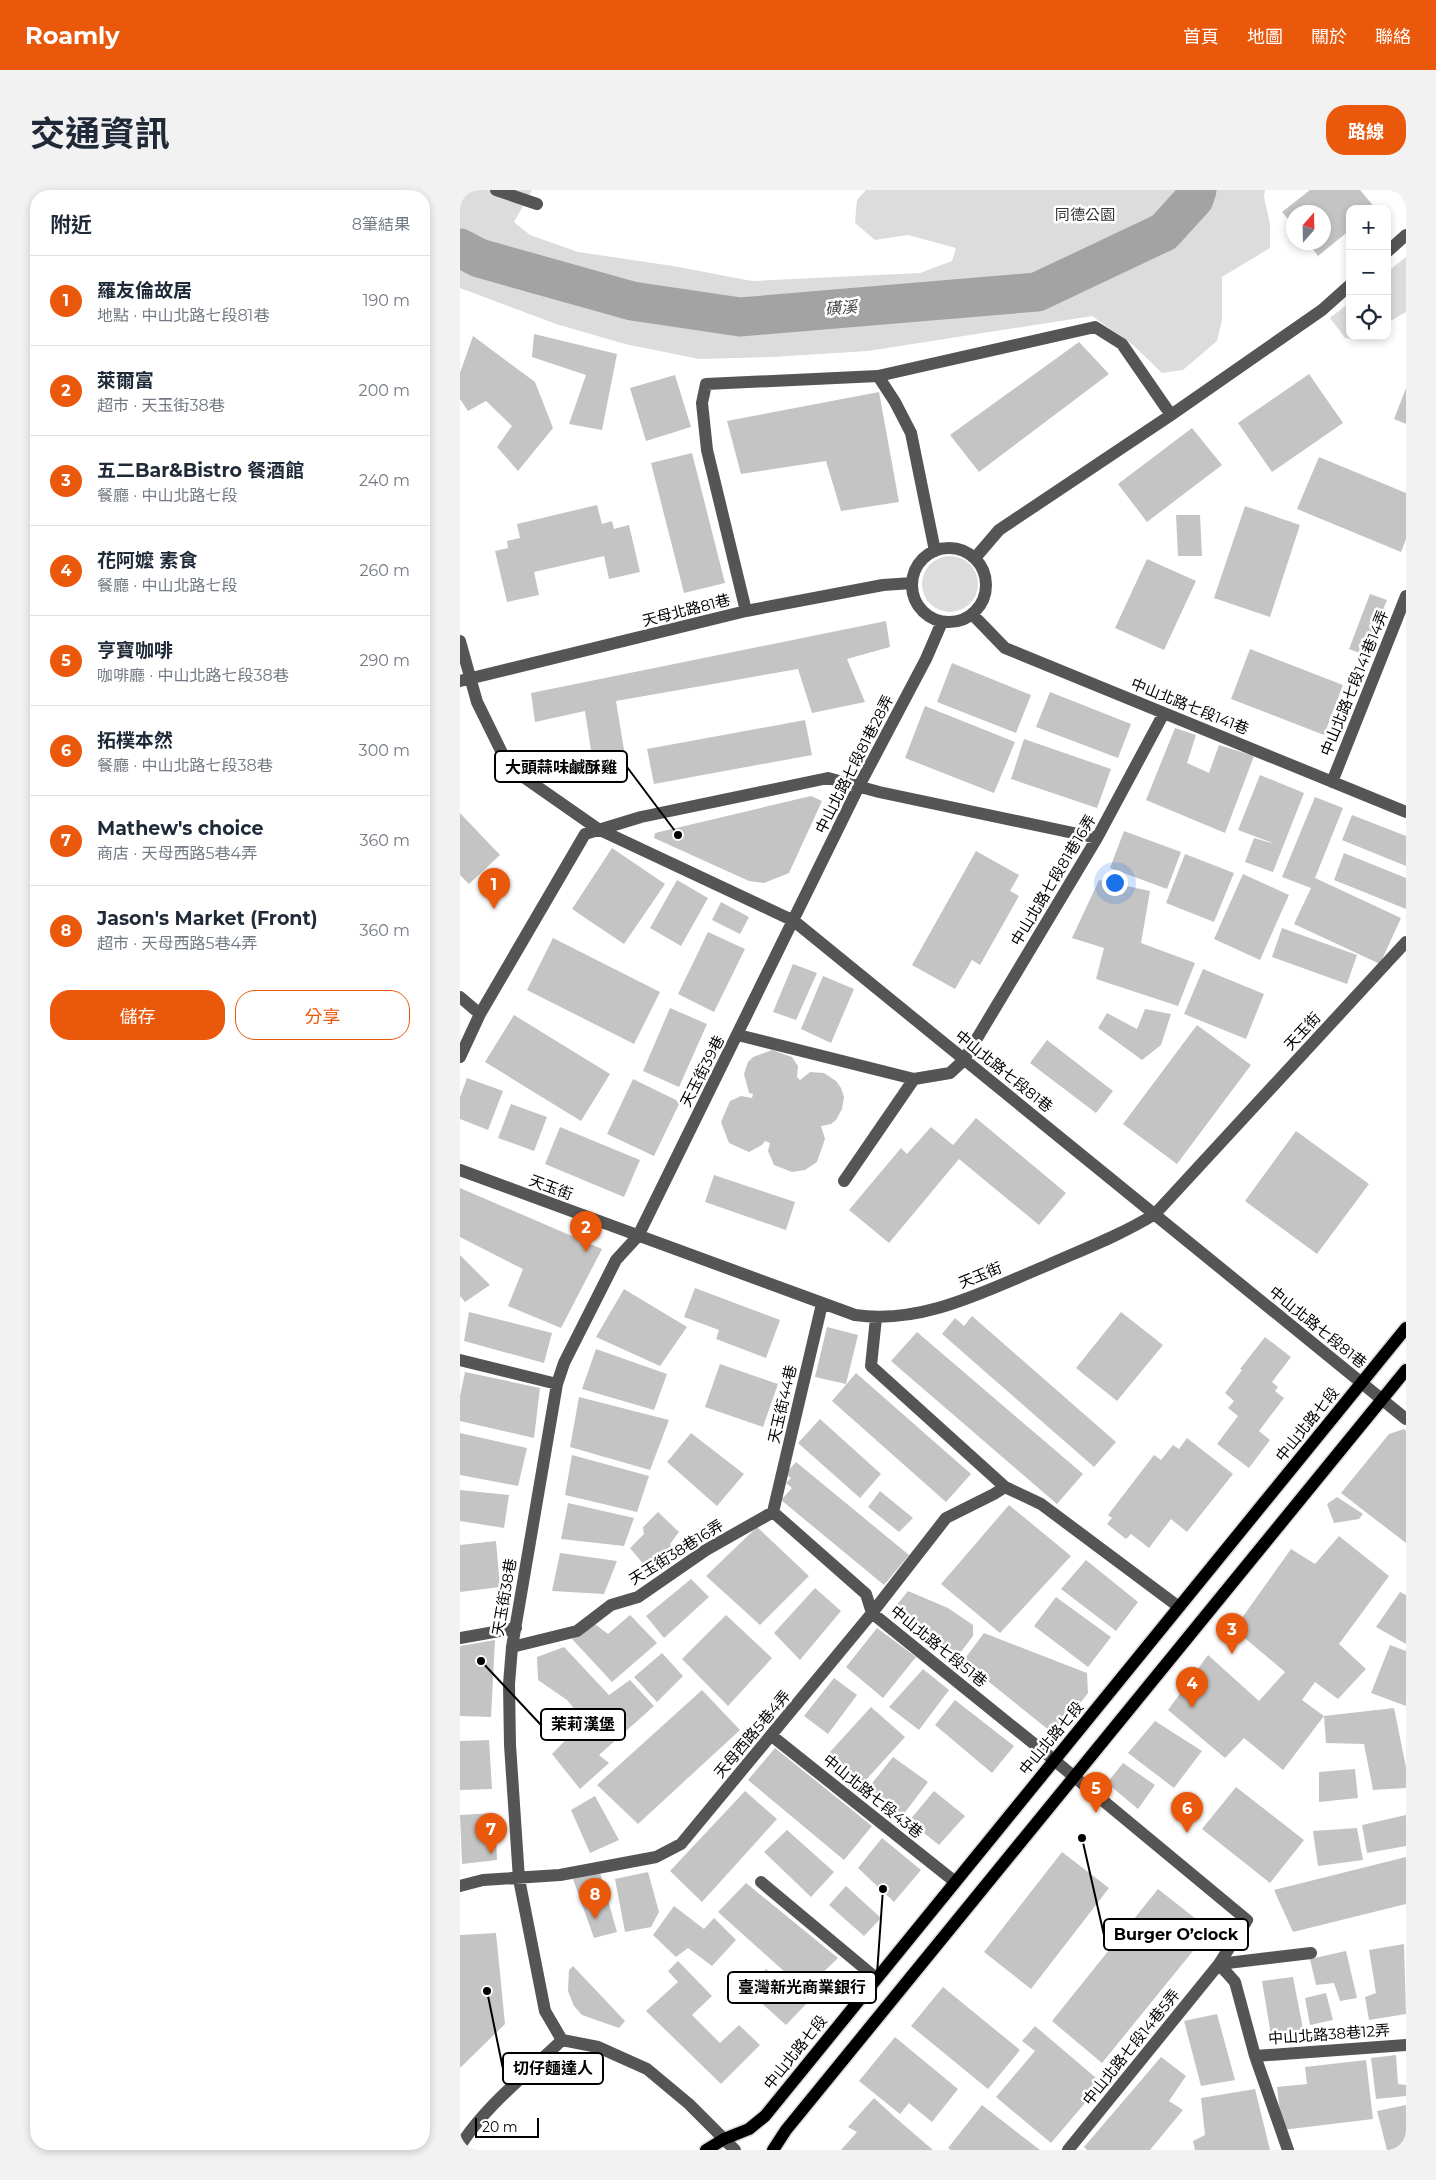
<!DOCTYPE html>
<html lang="zh-TW">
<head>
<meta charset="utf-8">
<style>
	:root { --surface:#fff; --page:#f2f2f3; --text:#1f2937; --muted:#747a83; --line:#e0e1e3; --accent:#ea580c }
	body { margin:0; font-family:Montserrat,"Noto Sans TC",sans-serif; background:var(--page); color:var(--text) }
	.controls { position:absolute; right:15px; top:15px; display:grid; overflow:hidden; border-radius:10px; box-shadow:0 2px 8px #0003 }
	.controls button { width:45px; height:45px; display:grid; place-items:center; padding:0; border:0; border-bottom:1px solid var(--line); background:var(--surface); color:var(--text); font:25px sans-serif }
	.compass { position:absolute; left:826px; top:15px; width:45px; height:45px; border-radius:50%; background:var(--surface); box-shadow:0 2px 8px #0003; rotate:20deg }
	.scale { position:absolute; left:15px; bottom:12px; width:64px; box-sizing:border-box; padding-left:5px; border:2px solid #000; border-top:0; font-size:14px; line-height:18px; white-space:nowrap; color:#000; -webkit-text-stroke:4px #fff; paint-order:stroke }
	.you { position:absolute; left:654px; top:692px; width:18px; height:18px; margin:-12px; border:4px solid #fff; border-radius:50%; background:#1a73e8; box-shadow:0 0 0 8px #1a73e833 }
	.badge { display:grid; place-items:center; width:32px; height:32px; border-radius:50%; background:var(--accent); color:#fff; font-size:16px; font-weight:700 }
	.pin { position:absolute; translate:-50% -41px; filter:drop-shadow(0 1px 2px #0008) }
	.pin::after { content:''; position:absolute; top:26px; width:18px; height:15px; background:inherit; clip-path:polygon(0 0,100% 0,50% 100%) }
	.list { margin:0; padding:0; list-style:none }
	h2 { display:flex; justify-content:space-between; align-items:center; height:65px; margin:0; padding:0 20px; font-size:21px }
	h2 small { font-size:16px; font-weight:400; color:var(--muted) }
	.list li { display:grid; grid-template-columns:32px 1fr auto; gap:15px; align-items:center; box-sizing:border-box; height:90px; padding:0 20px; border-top:1px solid var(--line) }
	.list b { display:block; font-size:19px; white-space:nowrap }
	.list p { margin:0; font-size:16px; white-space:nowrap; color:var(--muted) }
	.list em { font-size:16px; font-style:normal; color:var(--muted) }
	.actions { display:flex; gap:10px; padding:15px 20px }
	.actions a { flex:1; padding:11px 0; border:1px solid var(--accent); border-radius:20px; text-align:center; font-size:18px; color:var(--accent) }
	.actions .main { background:var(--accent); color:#fff }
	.icon { flex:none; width:28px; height:28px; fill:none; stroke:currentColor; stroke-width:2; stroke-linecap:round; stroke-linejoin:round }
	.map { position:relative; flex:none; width:946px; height:1960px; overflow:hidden; border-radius:20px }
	header { display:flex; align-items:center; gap:30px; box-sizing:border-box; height:70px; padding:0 25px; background:var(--accent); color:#fff }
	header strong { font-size:24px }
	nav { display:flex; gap:28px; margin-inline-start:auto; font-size:18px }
	.intro { display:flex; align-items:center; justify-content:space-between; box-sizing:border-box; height:120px; padding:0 30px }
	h1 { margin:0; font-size:35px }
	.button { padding:12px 22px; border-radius:20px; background:var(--accent); color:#fff; font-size:18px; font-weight:700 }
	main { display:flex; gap:30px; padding:0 30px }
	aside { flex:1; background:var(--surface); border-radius:20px; box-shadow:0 2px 8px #0003 }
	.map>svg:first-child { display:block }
	.green { fill:#dcdcdc }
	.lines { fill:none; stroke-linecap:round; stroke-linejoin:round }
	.river { stroke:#a3a3a3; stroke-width:39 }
	.building { fill:#c4c4c4 }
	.major-casing { stroke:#dbdbdb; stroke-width:15 }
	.minor { stroke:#555; stroke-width:12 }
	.major { stroke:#000; stroke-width:12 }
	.labels { text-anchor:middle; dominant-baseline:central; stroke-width:5; stroke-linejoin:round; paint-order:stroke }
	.park-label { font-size:15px; fill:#333; stroke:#fff }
	.street-label { font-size:15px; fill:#000; stroke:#fff }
	.water-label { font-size:16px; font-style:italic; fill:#444; stroke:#fff }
	.leader { fill:none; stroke:#000; stroke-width:2 }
	.callout-dot { fill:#000; stroke:#fff; stroke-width:2 }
	.callout { fill:#fff; stroke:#000; stroke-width:2 }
	.callout-label { font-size:16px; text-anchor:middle; font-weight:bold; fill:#000 }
</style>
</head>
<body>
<header>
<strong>Roamly</strong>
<nav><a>首頁</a><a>地圖</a><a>關於</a><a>聯絡</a></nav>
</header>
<div class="intro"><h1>交通資訊</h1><a class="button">路線</a></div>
<main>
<aside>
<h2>附近<small>8筆結果</small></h2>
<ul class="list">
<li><span class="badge">1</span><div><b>羅友倫故居</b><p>地點 · 中山北路七段81巷</p></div><em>190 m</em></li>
<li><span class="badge">2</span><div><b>萊爾富</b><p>超市 · 天玉街38巷</p></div><em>200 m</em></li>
<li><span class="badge">3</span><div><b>五二Bar&amp;Bistro 餐酒館</b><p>餐廳 · 中山北路七段</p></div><em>240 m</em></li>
<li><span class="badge">4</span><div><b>花阿嬤 素食</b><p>餐廳 · 中山北路七段</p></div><em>260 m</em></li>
<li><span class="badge">5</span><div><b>亨寶咖啡</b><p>咖啡廳 · 中山北路七段38巷</p></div><em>290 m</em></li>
<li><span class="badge">6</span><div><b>拓樸本然</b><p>餐廳 · 中山北路七段38巷</p></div><em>300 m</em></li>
<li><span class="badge">7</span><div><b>Mathew's choice</b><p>商店 · 天母西路5巷4弄</p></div><em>360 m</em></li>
<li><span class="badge">8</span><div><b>Jason's Market (Front)</b><p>超市 · 天母西路5巷4弄</p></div><em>360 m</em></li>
</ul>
<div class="actions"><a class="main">儲存</a><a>分享</a></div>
</aside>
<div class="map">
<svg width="946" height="1960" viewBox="0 0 946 1960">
	<rect width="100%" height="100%" fill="#fff"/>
	<path class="green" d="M0 0H72L54 32 70 45 118 62 213 76 292 91 460 83 492 71 496 58 448 45 415 50 395 33 397 10 406 0H805L804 7 810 34V58L762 87V130L757 151 723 180 702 183 673 155 632 126 408 161 312 167 239 169 165 154 96 134 0 98Z
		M946 67V122L927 133V82Z
		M890 112V146H908L902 150 885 148 870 128Z
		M462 394a28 28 0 1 1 56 0a28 28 0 1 1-56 0Z"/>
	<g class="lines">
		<path class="river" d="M0 58 19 68 172 111 280 127 577 102 704 42 734 9 737 0"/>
	</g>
	<path class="building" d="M850 0H900L916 19H890V40L858 66 847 52H864V22H834V36L822 22Z
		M74 144 157 164 142 240 109 234 126 185 72 167Z
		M13 146 75 192 93 238 58 281 37 257 52 236 26 211 8 221 0 209V183Z
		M619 152 649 184 519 282 490 245Z
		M849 184 883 233 812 282 778 233Z
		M215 185 231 237 186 251 170 198Z
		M946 198V234L934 229Z
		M419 202 439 312 381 321 366 271 281 284 267 231Z
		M732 238 762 275 687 332 658 294Z
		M232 263 265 393 224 403 191 273Z
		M859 267 946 303V349L941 362 837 319Z
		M137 315 142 334 152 331 154 339 169 335 180 382 149 389 144 366 74 382 79 405 47 412 35 361 48 358 47 351 60 348 57 334Z
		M785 316 840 335 810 427 754 408Z
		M716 325H740L742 366H718Z
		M687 369 736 391 704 460 655 438Z
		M910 404 927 410 905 465 889 459Z
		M426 431 430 457 387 469 405 512 352 523 338 479 156 511 165 566 132 567 125 521 75 532 71 503Z
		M790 459 883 495 864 545 771 509Z
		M492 473 571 505 556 543 477 512Z
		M590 502 671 534 658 568 576 537Z
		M465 516 555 552 534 603 445 568Z
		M345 530 352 565 194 594 187 559Z
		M715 538 736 545 727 573 749 583 759 555 794 566 765 643 686 610Z
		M564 549 651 579 637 618 551 589Z
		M800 585 844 603 813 682 785 672 794 648 815 654 778 640Z
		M351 606 362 611 329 683 304 693 289 691 194 648 195 643Z
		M855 607 883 618 855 688 941 728 920 774 834 734 851 698 822 687Z
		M0 623 40 665 9 694 0 685Z
		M892 625 946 646V676L882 650Z
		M664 641 721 662 707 699 650 678Z
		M152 658 205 694 164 754 112 719Z
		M516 661 559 685 550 701 559 706 520 775 512 770 495 799 452 775Z
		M884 663 946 688V719L874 690Z
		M725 664 774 683 754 732 706 713Z
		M783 684 829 705 800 770 754 749Z
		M217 690 248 708 221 756 190 738Z
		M639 690 690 701 681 753 735 773 718 816 636 789 644 758 612 748Z
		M261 712 289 727 280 744 252 730Z
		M822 738 897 765 887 794 812 767Z
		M248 742 285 759 254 822 218 804Z
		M93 748 200 802 174 854 67 800Z
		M333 774 357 783 336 830 313 822Z
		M743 779 804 804 786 849 724 824Z
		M363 786 394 799 371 853 341 839Z
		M210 818 247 834 219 897 183 881Z
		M685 819 711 824 701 855 682 870 638 838 647 823 677 839Z
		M54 825 150 884 121 931 25 872Z
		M737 835 791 875 717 974 663 934Z
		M587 850 653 901 636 923 570 873Z
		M312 860 332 867 338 876 337 887 340 890 350 882 364 883 376 891 381 898 384 907 382 919 376 930 371 934 361 936 365 949 357 972 345 980 332 982 314 975 308 961 310 953 305 951 302 955 289 962 269 953 261 932 270 911 281 906 292 908 293 904 289 903 284 884 288 872 293 867Z
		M7 888 43 901 28 940 0 929V907Z
		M173 889 220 912 194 966 147 944Z
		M51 914 87 927 74 961 38 948Z
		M516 928 606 1003 579 1035 499 969 429 1053 389 1020 441 958 447 964 471 937 493 955Z
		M100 937 180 970 164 1007 85 974Z
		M836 941 909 994 857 1064 785 1011Z
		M254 985 335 1012 326 1040 245 1012Z
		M0 998 142 1059 101 1138 48 1116 63 1079 0 1047Z
		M0 1065 30 1095 5 1112 0 1106Z
		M235 1098 320 1130 306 1168 256 1149 259 1140 224 1127Z
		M164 1099 227 1137 200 1176 136 1147Z
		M9 1122 92 1143 84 1173 4 1151Z
		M661 1122 703 1155 657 1211 616 1178Z
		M512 1126 656 1252 634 1277 482 1144 495 1128 504 1136Z
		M367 1137 398 1145 386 1194 355 1187Z
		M457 1142 623 1284 597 1314 431 1171Z
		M805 1147 831 1167 812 1192 818 1197 815 1201 824 1208 799 1241 810 1250 789 1278 757 1254 778 1226 768 1218 774 1211 765 1203 782 1180 780 1179Z
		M136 1159 207 1184 194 1220 122 1199Z
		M260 1174 318 1194 303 1237 245 1217Z
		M5 1182 80 1198 74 1248 0 1231V1206Z
		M396 1183 511 1284 486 1312 372 1211Z
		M119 1207 209 1230 190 1280 110 1257Z
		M360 1229 421 1284 400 1308 338 1253Z
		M944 1239 946 1241V1353L881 1303 929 1244Z
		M0 1243 67 1258 58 1296 0 1285Z
		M231 1243 284 1284 257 1316 207 1272Z
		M727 1248 773 1284 727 1342 711 1329 689 1358 671 1344 666 1349 647 1334 652 1328 648 1325 694 1265 701 1270 713 1255 719 1259Z
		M112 1265 189 1286 177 1322 105 1305Z
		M336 1272 449 1365 424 1395 321 1310 332 1298 326 1293 331 1288 325 1284Z
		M0 1300 49 1305 44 1338 0 1331Z
		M420 1301 453 1328 439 1342 408 1317Z
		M877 1307 903 1324 899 1329 874 1333 867 1314Z
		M108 1313 174 1328 164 1356 101 1349Z
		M549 1315 611 1366 540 1443 481 1394Z
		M198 1322 219 1342 210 1354 214 1363 190 1382 170 1358 184 1344 183 1337Z
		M297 1337 349 1386 300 1435 246 1386Z
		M879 1346 929 1386 879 1454 906 1479 878 1509 855 1492 842 1510 864 1526 934 1518 946 1577V1598L913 1600 904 1554 866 1553 864 1526 823 1580 784 1548 765 1568 708 1520 748 1465 799 1511 825 1482 774 1439 831 1359 855 1374Z
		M36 1351 40 1397 0 1402V1355Z
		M100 1363 157 1371 144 1404 92 1401Z
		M626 1370 678 1412 656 1441 601 1399Z
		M231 1389 249 1407 204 1448 186 1426Z
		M355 1398 381 1421 340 1470 314 1443Z
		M448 1401 488 1418 513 1435V1446L497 1467 436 1416Z
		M940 1402 946 1405V1454L916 1437Z
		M596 1407 651 1447 628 1477 574 1436Z
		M170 1425 197 1453 152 1492 112 1449 131 1431 148 1444Z
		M266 1425 312 1468 268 1516 222 1469Z
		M417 1438 456 1467 423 1508 386 1477Z
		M524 1443 627 1483 628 1503 595 1545 503 1471Z
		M35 1450 31 1527 0 1526V1456Z
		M930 1455 946 1461V1516L911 1503Z
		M104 1457 149 1505 170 1490 194 1516 139 1565 149 1573 120 1599 92 1564 124 1531 107 1510 78 1490 77 1467Z
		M202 1463 223 1486 197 1512 174 1487Z
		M463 1479 489 1500 459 1540 429 1517Z
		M374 1488 397 1505 368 1544 344 1526Z
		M242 1500 280 1540 178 1634 137 1595Z
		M495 1510 554 1556 532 1583 475 1535Z
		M411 1517 445 1547 404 1592 369 1563Z
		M695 1531 742 1561 714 1598 668 1563Z
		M29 1550 32 1599 0 1600V1551Z
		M315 1558 412 1636 384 1670 288 1590Z
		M433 1567 468 1592 443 1625 409 1597Z
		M663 1573 695 1595 678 1619 647 1593Z
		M895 1579 898 1608 859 1612V1582Z
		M776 1597 844 1650 810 1693 742 1639Z
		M285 1601 317 1629 242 1712 210 1681Z
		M474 1601 505 1626 479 1655 449 1631Z
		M135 1606 159 1650 130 1663 111 1620Z
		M35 1623 37 1670 2 1674 0 1625Z
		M946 1625V1656L907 1663 902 1635Z
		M897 1638 903 1670 858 1676 853 1641Z
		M327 1640 374 1682 351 1707 304 1662Z
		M422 1648 461 1680 434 1712 398 1678Z
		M602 1662 649 1698 571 1799 524 1762Z
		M946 1667V1714L833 1742 814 1700Z
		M140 1682 157 1742 134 1748 113 1689Z
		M188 1682 199 1722 191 1737 165 1742 155 1689Z
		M286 1693 378 1768 345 1800 258 1722Z
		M386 1696 421 1728 404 1746 369 1715Z
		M698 1699 750 1740 642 1873 592 1831Z
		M214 1716 244 1739 254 1728 276 1750 252 1776 228 1758 216 1767 193 1745Z
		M36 1743 45 1834 0 1878V1745Z
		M944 1754 946 1824 909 1830 905 1807 916 1803 909 1760Z
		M886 1761 897 1808 880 1811 874 1793 856 1795 850 1769Z
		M218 1771 252 1806 232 1825 260 1853 279 1835 300 1855 261 1894 186 1821 218 1792 208 1781Z
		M113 1776 165 1831 159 1838 122 1825 114 1816 108 1801 109 1780Z
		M306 1779 348 1812 326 1835 287 1800Z
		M833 1787 843 1839 811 1845 802 1791Z
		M483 1797 560 1860 528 1899 451 1836Z
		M866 1803 873 1830 850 1835 845 1808Z
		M757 1824 775 1890 741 1896 724 1831Z
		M575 1836 642 1893 591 1953 536 1907 575 1861 562 1851Z
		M435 1847 498 1899 472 1932 449 1913 440 1924 399 1891Z
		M936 1865 938 1894 946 1895V1906L916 1909 911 1868Z
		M701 1867 726 1886 709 1911 723 1920 690 1960H627L624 1957Z
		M906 1870 913 1929 822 1940 817 1897 847 1894 845 1877Z
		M795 1899 810 1960H735L733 1951 745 1945 741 1908Z
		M414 1908 437 1929 473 1960H381L397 1942 388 1937Z
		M522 1915 580 1960H491L488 1958Z
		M946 1915V1960H927L917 1921Z"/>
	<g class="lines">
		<g class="major-casing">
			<path id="major" d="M246 1960 264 1949 289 1939 305 1926 946 1138
				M313 1960 326 1940 946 1180"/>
		</g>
		<path class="minor" d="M36 0 77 14
			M927 62 946 45
			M418 186 435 212 451 243 475 361
			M452 395a37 37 0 1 1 74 0a37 37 0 1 1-74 0Z
			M515 368 539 340 711 225 862 120 890 95
			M286 421 247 260 242 213 246 194 418 186 635 137 662 154 711 225
			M512 424 545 458 946 622
			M0 451 17 512 49 577 138 639 334 731 946 1229
			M0 491 286 421 423 395 452 393
			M872 592 946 406
			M0 807 20 824
			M278 845 454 889 490 883 504 870 637 648 704 523
			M0 867 20 824 125 644 181 627 368 588 419 602 637 648
			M0 980 395 1125C463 1135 527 1100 588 1075 624 1059 661 1045 695 1024L946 752
			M384 991 454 889
			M416 1128 411 1176 545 1297 581 1314 719 1417
			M0 1170 97 1194
			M313 1322 406 1404 412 1423 594 1570 787 1730 759 1774 608 1960
			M313 1322 362 1114
			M0 1448 56 1438
			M52 1457 117 1441 151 1415 178 1407 246 1360 313 1322
			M312 1546 494 1691
			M301 1692 416 1788
			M0 1696 23 1690 100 1685 196 1667 221 1654 412 1423 486 1328 534 1304 545 1297
			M759 1774 775 1792 795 1866 828 1960
			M759 1774 851 1763
			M102 1850 85 1821 59 1689 50 1555 49 1494 52 1457 97 1194 104 1173 156 1070 178 1046 399 596 466 469 482 432
			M102 1850 138 1857 187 1879 229 1914 275 1960
			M795 1866 946 1855
			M0 1956C26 1915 67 1884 102 1850"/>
		<use href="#major" class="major"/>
	</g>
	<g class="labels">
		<g class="park-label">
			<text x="625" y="24">同德公園</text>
		</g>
		<g class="street-label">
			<text transform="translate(226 420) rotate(-14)">天母北路81巷</text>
			<text transform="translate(894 493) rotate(-68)">中山北路七段141巷14弄</text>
			<text transform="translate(730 516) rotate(22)">中山北路七段141巷</text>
			<text transform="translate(394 574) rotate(-63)">中山北路七段81巷28弄</text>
			<text transform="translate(593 690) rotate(-59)">中山北路七段81巷16弄</text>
			<text transform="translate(842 841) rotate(-47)">天玉街</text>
			<text transform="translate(242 881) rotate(-63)">天玉街39巷</text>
			<text transform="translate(544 881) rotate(39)">中山北路七段81巷</text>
			<text transform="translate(91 997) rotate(20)">天玉街</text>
			<text transform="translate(520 1085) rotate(-22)">天玉街</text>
			<text transform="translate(858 1137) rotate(39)">中山北路七段81巷</text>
			<text transform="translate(322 1214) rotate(-77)">天玉街44巷</text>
			<text transform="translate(847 1234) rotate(-51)">中山北路七段</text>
			<text transform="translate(216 1362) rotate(-32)">天玉街38巷16弄</text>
			<text transform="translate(44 1407) rotate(-80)">天玉街38巷</text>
			<text transform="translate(479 1456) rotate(39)">中山北路七段51巷</text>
			<text transform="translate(292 1544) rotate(-50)">天母西路5巷4弄</text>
			<text transform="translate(591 1548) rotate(-50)">中山北路七段</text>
			<text transform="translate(413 1606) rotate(39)">中山北路七段43巷</text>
			<text transform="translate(869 1844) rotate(-4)">中山北路38巷12弄</text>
			<text transform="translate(671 1857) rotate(-51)">中山北路七段14巷5弄</text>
			<text transform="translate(335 1862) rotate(-51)">中山北路七段</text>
		</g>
		<g class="water-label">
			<text transform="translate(381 118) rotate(-5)">磺溪</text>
		</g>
	</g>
	<path class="leader" d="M218 645L167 577M21 1471L81 1535M622 1648L644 1745M423 1699L416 1798M27 1801L43 1879"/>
	<g class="callout-dot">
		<circle cx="218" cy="645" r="5"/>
		<circle cx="21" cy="1471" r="5"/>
		<circle cx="622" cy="1648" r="5"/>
		<circle cx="423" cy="1699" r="5"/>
		<circle cx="27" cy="1801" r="5"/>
	</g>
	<g class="callout">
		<rect x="35" y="561" width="132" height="31" rx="5"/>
		<rect x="81" y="1519" width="84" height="31" rx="5"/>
		<rect x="644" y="1729" width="144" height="31" rx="5"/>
		<rect x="268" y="1782" width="148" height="31" rx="5"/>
		<rect x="43" y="1863" width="100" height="31" rx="5"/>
	</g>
	<g class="callout-label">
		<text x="101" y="583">大頭蒜味鹹酥雞</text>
		<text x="123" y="1540">茉莉漢堡</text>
		<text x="716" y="1750">Burger O’clock</text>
		<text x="342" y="1803">臺灣新光商業銀行</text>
		<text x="93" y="1884">切仔麵達人</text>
	</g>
</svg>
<div class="controls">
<button>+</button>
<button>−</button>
<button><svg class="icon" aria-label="locate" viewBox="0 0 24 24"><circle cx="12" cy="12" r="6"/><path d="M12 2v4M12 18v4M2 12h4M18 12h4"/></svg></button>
</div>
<svg class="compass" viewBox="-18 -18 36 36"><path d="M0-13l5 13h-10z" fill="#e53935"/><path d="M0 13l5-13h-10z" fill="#747a83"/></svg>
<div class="scale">20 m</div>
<div class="you"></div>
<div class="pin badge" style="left:34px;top:719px">1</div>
<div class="pin badge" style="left:126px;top:1062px">2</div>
<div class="pin badge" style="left:772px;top:1464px">3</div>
<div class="pin badge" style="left:732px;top:1518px">4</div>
<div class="pin badge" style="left:636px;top:1623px">5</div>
<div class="pin badge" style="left:727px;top:1643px">6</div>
<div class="pin badge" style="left:31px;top:1664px">7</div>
<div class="pin badge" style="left:135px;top:1729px">8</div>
</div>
</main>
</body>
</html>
